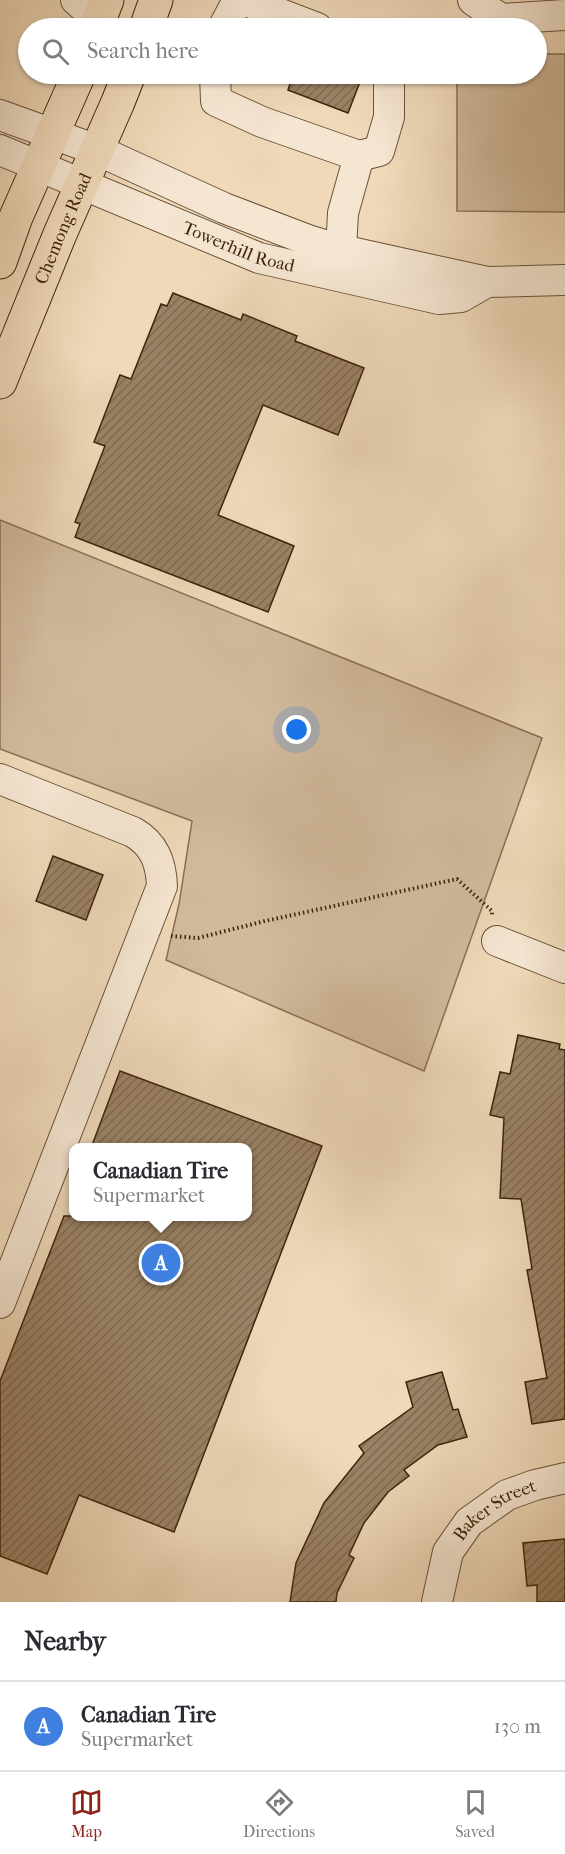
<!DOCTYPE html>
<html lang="en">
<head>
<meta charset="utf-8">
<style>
	:root { --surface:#fff; --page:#f7f7f7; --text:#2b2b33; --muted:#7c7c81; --line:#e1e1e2; --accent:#8f2418 }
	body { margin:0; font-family:"IM FELL French Canon",serif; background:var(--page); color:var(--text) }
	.you { position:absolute; left:297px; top:730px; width:21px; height:21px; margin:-15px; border:4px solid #fff; border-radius:50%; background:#1a73e8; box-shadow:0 0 0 9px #1a73e833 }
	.badge { display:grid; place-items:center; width:39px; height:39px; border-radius:50%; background:var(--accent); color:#fff; font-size:20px; font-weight:700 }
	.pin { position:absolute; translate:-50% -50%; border:3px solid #fff; box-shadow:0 2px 6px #0006 }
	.popup { position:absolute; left:69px; top:1143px; width:183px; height:78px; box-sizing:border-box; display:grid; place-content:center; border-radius:12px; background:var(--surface); filter:drop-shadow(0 2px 4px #0005); font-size:20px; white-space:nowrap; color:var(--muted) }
	.popup b { font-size:22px; color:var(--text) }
	.popup::after { content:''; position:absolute; left:50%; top:100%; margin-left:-12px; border:12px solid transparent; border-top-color:var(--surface) }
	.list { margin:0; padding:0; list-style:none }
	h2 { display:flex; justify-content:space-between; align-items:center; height:78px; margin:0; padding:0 24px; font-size:26px }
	h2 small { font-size:20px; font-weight:400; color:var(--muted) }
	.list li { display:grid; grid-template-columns:39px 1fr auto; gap:18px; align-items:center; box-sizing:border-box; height:90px; padding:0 24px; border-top:2px solid var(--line) }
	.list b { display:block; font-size:22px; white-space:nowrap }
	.list p { margin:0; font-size:20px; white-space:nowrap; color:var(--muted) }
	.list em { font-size:20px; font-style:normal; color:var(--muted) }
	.icon { flex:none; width:33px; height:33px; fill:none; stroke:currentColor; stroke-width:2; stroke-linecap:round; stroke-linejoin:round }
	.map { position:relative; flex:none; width:565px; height:1602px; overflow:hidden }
	.search { position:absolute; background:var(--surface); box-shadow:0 2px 4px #0004; left:18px; right:18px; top:18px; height:66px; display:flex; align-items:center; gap:15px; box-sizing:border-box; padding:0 21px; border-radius:33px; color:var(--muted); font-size:22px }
	.sheet { height:168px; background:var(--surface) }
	nav { display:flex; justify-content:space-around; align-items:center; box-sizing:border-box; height:84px; border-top:2px solid var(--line); background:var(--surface); font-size:16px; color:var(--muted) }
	nav a { display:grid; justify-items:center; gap:3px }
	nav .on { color:var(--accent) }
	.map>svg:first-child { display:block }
	.green { fill:#d1ba9c; stroke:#886f54; stroke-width:1.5 }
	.building { fill:url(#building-hatch); stroke:#3e240c; stroke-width:1.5 }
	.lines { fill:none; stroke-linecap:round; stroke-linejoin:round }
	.minor-casing { stroke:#6a5137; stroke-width:32 }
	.major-casing { stroke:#3e240c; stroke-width:35 }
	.path { stroke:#3e240c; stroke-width:4; stroke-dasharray:1.5 3; stroke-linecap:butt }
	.minor { stroke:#f5e6d2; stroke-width:30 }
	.major { stroke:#efd9b9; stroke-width:33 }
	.labels { text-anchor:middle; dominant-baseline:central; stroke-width:5; stroke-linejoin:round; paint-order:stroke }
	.street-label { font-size:18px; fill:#3e240c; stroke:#f5e6d2 }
</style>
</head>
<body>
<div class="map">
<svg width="565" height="1602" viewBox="0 0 565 1602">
	<defs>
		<pattern id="building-hatch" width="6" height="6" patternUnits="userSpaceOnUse" patternTransform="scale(1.5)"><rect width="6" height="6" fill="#9a8266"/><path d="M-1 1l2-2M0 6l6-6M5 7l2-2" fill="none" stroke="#7f6a52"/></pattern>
	</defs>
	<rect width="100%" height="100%" fill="#efd9b9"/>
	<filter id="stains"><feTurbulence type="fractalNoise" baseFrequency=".00333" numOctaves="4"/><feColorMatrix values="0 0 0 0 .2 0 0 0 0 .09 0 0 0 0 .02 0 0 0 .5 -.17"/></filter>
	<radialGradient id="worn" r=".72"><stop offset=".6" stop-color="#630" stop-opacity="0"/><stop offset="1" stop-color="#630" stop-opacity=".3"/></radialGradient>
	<path class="green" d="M537 54H565V212L457 211V74H536Z
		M0 520 542 738 424 1071 166 960 179 904 192 821 0 749Z"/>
	<path class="building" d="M293 74H363L348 113 288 90Z
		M173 293 241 320 243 314 297 336 295 341 364 368 338 435 263 405 218 515 294 546 268 612 75 537 80 524 75 522 105 446 94 442 120 375 131 379 161 304 167 306Z
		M53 856 103 875 86 920 36 901Z
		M518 1035 560 1044 559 1049 565 1050V1419L532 1424 525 1382 547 1378 527 1270 532 1269 521 1199 500 1198 504 1118 490 1115 500 1072 510 1074Z
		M120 1071 322 1146 174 1532 79 1495 47 1574 0 1556V1381L64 1216H248V1148H91Z
		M442 1372 453 1410 458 1409 467 1437 438 1445 404 1470 409 1476 388 1492 364 1523 349 1555 354 1558 337 1593 336 1602H290L296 1563 324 1503 364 1453 359 1446 413 1407 406 1382Z
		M565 1539V1602H537V1585L527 1586 523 1543Z"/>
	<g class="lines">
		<g class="minor-casing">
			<g id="minor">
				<path d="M76 0 99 20"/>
				<path d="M244 0 317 28"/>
				<path d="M473 0 501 19 565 15"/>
				<path d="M223 28 238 0"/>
				<path d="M215 74 216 101 262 122 359 156 343 213 341 250"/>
				<path d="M0 115 97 150 224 208 308 240 341 250 487 282 565 280"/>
				<path id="s1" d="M0 150 259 258 439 299 461 297 487 282"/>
				<path d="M359 156 379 151 389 117V74"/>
				<path d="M0 779 133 832C154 844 161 862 162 886L0 1303"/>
				<path d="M497 941 565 968"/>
				<path id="s2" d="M437 1602 448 1552 469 1522 507 1495 535 1485 565 1478"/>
			</g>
		</g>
		<g class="major-casing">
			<g id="major">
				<path d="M96 28 107 0"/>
				<path d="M146 28 156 0"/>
				<path d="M0 262 16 217 79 74"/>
				<path id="s3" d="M0 382 60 234 118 102 129 74"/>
			</g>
		</g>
		<path class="path" d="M171 936 198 938 265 921 457 879 492 911V915"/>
		<use href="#minor" class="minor"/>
		<use href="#major" class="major"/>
	</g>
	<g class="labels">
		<g class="street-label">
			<text stroke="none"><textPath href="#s3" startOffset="166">Chemong Road</textPath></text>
			<text stroke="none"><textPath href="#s1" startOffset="258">Towerhill Road</textPath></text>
			<text stroke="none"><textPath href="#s2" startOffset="116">Baker Street</textPath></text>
		</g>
	</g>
	<rect width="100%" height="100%" filter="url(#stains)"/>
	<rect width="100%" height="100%" fill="url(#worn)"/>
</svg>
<div class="you"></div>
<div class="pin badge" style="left:161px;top:1263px;background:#3f7fe0">A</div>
<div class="popup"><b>Canadian Tire</b>Supermarket</div>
<div class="search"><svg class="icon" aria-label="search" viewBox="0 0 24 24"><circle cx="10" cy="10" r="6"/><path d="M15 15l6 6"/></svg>Search here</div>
</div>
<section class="sheet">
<h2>Nearby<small></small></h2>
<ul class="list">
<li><span class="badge" style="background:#3f7fe0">A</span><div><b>Canadian Tire</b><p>Supermarket</p></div><em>130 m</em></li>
</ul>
</section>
<nav>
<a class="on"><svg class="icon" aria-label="map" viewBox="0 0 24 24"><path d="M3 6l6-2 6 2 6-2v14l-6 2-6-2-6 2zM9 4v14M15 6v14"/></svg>Map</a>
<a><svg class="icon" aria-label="directions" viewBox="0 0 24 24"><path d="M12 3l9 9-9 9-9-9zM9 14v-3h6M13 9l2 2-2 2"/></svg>Directions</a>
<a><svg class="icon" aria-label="saved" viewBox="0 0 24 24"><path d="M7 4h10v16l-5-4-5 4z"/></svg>Saved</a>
</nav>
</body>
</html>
